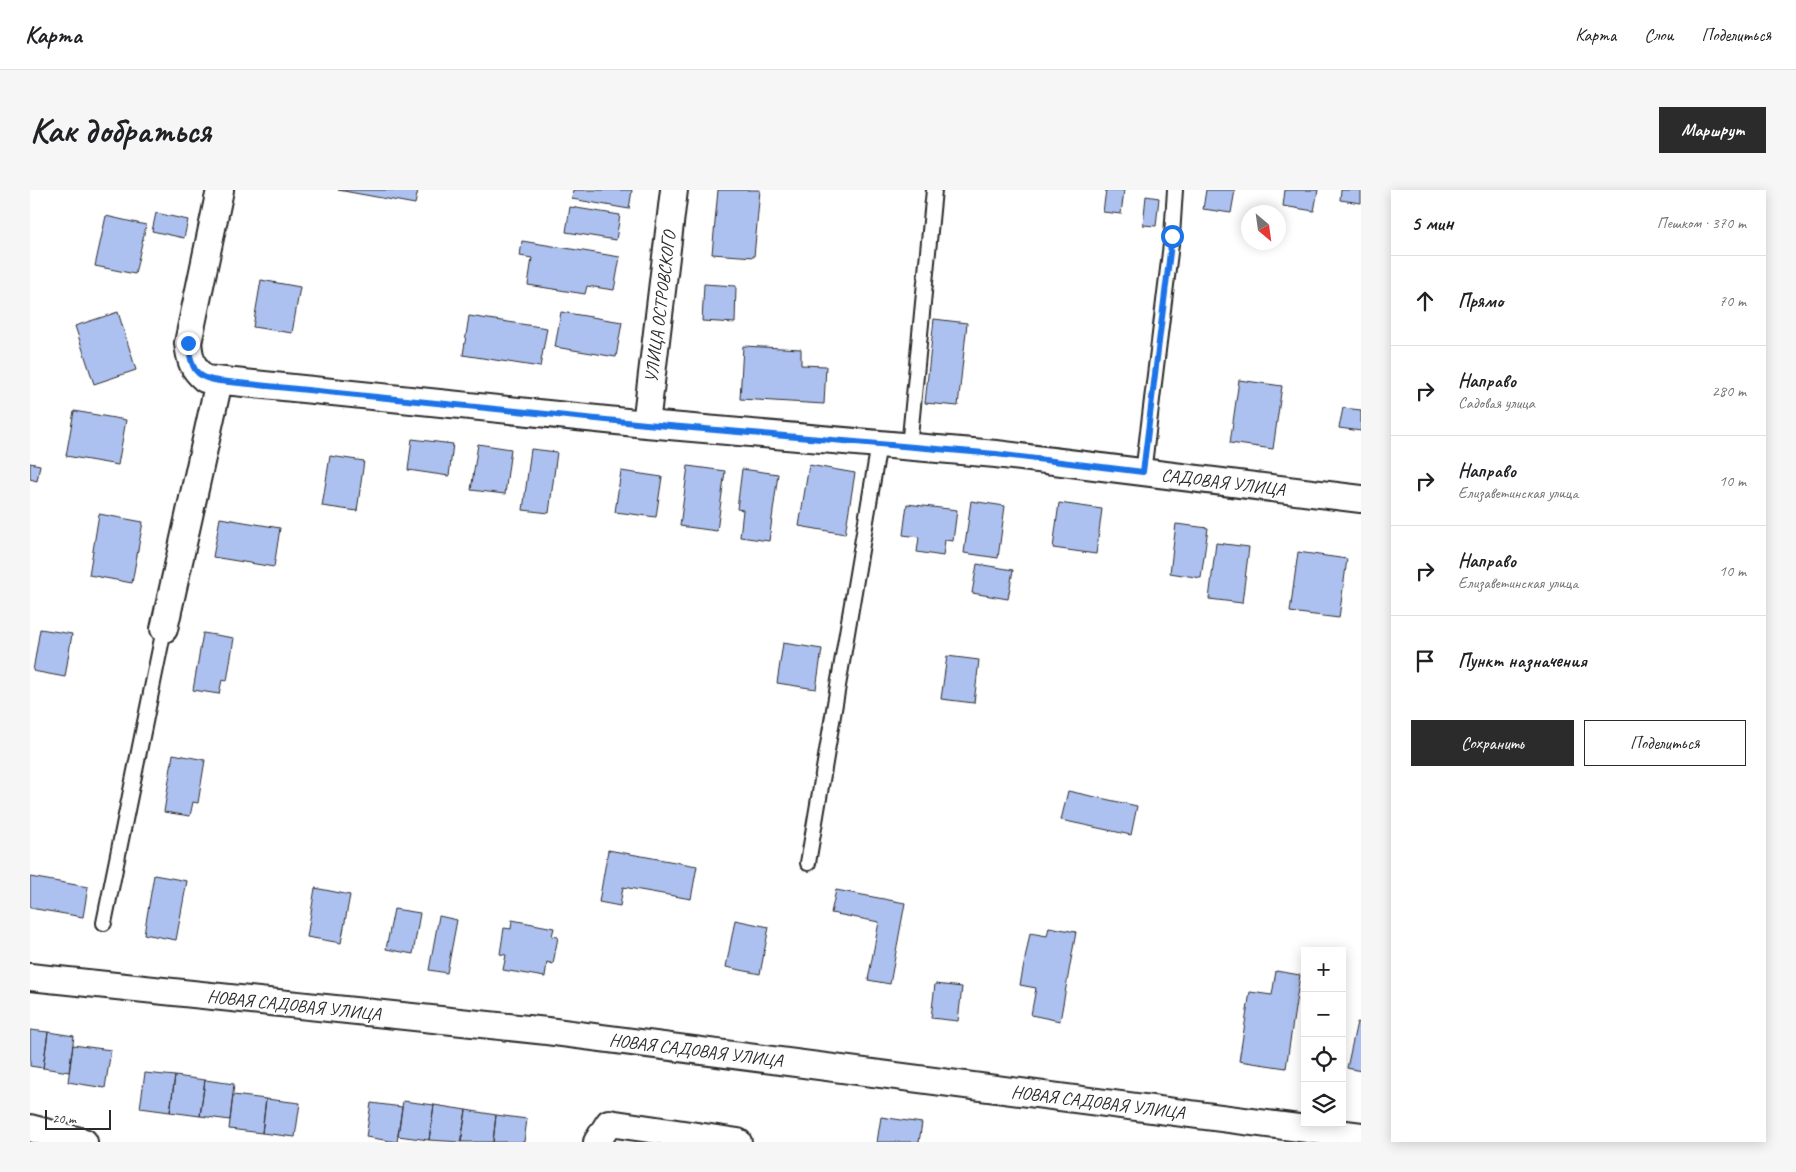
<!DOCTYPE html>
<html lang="ru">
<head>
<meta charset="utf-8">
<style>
	:root { --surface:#fff; --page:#f6f6f6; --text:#202124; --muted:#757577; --line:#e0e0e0; --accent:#2b2b2b }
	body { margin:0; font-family:Caveat,sans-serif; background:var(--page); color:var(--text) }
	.controls { position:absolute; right:15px; bottom:15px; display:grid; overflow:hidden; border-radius:0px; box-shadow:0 2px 12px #0003 }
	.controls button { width:45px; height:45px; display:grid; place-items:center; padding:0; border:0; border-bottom:1px solid var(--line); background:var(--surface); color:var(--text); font:25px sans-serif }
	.compass { position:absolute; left:1211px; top:15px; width:45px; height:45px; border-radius:50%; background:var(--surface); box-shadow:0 2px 12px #0003; rotate:151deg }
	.scale { position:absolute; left:15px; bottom:12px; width:66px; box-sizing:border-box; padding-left:5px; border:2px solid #2b2b2b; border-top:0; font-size:14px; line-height:18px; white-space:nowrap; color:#2b2b2b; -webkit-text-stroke:4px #fff; paint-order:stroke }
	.stop { position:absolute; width:15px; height:15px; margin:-11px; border:4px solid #1a73e8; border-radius:50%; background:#fff }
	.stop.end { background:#1a73e8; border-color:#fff; box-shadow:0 1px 5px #0008 }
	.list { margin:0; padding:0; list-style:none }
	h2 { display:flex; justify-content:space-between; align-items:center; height:65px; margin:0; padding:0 20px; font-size:21px }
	h2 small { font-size:16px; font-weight:400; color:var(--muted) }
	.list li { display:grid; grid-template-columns:32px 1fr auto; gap:15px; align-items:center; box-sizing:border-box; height:90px; padding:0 20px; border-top:1px solid var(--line) }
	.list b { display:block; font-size:19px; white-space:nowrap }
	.list p { margin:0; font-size:16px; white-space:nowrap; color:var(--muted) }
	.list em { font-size:16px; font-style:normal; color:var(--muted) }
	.actions { display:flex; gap:10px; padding:15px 20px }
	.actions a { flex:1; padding:11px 0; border:1px solid var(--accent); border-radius:0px; text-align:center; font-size:18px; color:var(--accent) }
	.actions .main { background:var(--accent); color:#fff }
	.icon { flex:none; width:28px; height:28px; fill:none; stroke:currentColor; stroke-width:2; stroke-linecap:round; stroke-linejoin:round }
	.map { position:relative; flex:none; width:1331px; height:952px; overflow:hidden; border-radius:0px }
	header { display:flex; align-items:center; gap:30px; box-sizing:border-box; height:70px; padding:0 25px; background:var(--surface); border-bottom:1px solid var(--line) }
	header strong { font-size:24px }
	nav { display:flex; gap:28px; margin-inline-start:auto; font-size:18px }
	.intro { display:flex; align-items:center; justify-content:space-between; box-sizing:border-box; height:120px; padding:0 30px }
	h1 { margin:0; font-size:35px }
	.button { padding:12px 22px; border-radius:0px; background:var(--accent); color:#fff; font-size:18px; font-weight:700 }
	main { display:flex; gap:30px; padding:0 30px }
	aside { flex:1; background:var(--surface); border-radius:0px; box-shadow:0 2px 12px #0003 }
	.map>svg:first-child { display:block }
	.building { fill:#adc1f0; stroke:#2b2b2b }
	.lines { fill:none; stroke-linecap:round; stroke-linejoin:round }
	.lane-casing { stroke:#2b2b2b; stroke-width:18 }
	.street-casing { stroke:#2b2b2b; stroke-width:30 }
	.lane { stroke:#fff; stroke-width:14 }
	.street { stroke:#fff; stroke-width:26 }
	.route { stroke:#1a73e8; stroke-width:6 }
	.labels { text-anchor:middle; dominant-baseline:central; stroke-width:4; stroke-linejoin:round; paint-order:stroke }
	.street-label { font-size:18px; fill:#2b2b2b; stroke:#fff }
</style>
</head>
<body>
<header>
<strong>Карта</strong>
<nav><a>Карта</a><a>Слои</a><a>Поделиться</a></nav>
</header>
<div class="intro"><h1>Как добраться</h1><a class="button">Маршрут</a></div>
<main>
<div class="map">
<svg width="1331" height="952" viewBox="0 0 1331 952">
	<rect width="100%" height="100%" fill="#fff"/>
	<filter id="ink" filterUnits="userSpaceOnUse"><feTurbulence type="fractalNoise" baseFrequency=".02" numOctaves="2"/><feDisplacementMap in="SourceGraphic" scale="10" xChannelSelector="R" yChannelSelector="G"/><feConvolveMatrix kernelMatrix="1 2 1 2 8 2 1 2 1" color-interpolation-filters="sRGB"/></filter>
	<g filter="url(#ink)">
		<path class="building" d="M308 0H388L385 14Z
			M543 0H602L599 19 542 9Z
			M688 0H730L724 67 682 64Z
			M1076 0H1094L1091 24 1073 22Z
			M1176 0H1205L1201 23 1173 19Z
			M1255 0H1288L1284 21 1253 16Z
			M1311 0H1331V13L1310 10Z
			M1116 6 1129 8 1126 36 1113 35Z
			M540 17 590 25 586 50 536 42Z
			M126 23 158 30 154 48 122 41Z
			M76 26 116 35 105 84 65 76Z
			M492 51 590 67 584 100 557 96 555 104 498 95 502 68 490 66Z
			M231 90 270 97 262 143 223 137Z
			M674 94 706 96 705 133 672 131Z
			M88 122 106 180 64 194 45 136Z
			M531 122 592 132 586 167 525 157Z
			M439 126 517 138 510 177 433 165Z
			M904 129 937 133 928 216 895 213Z
			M713 156 771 159V175L796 176 794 214 710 209Z
			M1209 190 1252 196 1243 259 1200 253Z
			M1313 218 1331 220V241L1309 238Z
			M44 221 96 230 88 275 36 266Z
			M382 249 423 254 419 286 378 280Z
			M448 254 481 259 475 304 441 300Z
			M501 259 527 262 519 323 493 320Z
			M300 266 334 271 327 321 292 316Z
			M0 273 10 275 7 291 0 289Z
			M779 275 825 283 815 344 769 336Z
			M658 276 695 281 687 341 650 336Z
			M712 279 748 284 739 351 710 347 713 320 707 319Z
			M591 281 632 287 626 327 585 322Z
			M941 311 975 316 968 368 934 363Z
			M1029 313 1072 319 1066 364 1023 358Z
			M877 314 927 320 923 351 915 350 913 366 887 362 889 347 873 345Z
			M69 324 113 332 102 393 59 385Z
			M190 328 250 338 244 377 183 367Z
			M1146 334 1178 338 1171 388 1140 383Z
			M1186 353 1219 357 1212 413 1179 409Z
			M1268 362 1317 369 1309 428 1260 422Z
			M947 374 983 380 978 409 942 403Z
			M10 439 42 444 35 487 3 481Z
			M173 443 204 448 197 491 192 490 189 504 163 500Z
			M753 453 792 459 786 499 747 493Z
			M917 466 949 470 944 513 911 509Z
			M143 564 175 570 168 613 163 612 160 626 134 622Z
			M1038 601 1107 616 1101 645 1031 630Z
			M578 660 667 676 661 709 593 697 590 716 569 712Z
			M124 685 157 691 146 750 114 744Z
			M0 687 58 697 53 727 0 718Z
			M285 698 320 705 311 753 277 747Z
			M806 700 875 713 860 794 838 790 849 732 801 723Z
			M364 719 390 723 383 764 356 759Z
			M409 726 427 730 417 783 399 780Z
			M482 730 524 738 522 746 528 747 523 774 517 772 515 787 473 780 476 765 470 764 474 738 481 739Z
			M705 730 739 737 730 784 696 777Z
			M1019 737 1046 742 1030 831 1001 825 1006 798 990 795 1000 743 1017 746Z
			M1246 781 1270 785 1256 878 1209 871 1220 802 1242 805Z
			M905 794 932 797 928 831 901 828Z
			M1327 832 1331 833V881L1317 878Z
			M0 840 18 842 13 878 0 876Z
			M18 842 44 846 39 882 13 878Z
			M43 855 81 860 75 898 38 892Z
			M115 883 145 886 140 922 110 918Z
			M145 886 175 890 170 926 140 922Z
			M175 890 204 894 200 930 170 926Z
			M203 905 236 909 232 943 199 939Z
			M236 909 270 913 265 947 232 943Z
			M373 911 404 915 399 950 368 946Z
			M341 913 372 917 367 952 336 947Z
			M404 915 436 920 431 952 399 950Z
			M436 920 466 925 463 952H431Z
			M466 925 497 929 494 952H463Z
			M851 927 892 933 889 952H847Z"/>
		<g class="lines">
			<g class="lane-casing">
				<path id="lane" d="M879 257 904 0
					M1113 283 1142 46 1145 0
					M778 673 849 254
					M74 733 134 439"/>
			</g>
			<g class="street-casing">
				<path id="street" d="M190 0 158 153C160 170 162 178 175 189L616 234 966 264 1331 309
					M616 234 644 0
					M134 439 189 191
					M0 787 517 841 1331 946
					M0 938 54 952
					M567 952 579 933 708 952"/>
			</g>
			<use href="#lane" class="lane"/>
			<use href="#street" class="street"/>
		</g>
	</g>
	<g class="lines" filter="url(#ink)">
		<path class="route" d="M158 153C161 177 164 188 189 191L616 234 966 264 1113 282 1142 46"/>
	</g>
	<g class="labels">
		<g class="street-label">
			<text transform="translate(630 117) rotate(-83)">УЛИЦА ОСТРОВСКОГО</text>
			<text transform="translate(1193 292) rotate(7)">САДОВАЯ УЛИЦА</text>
			<text transform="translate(264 815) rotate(6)">НОВАЯ САДОВАЯ УЛИЦА</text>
			<text transform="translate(666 860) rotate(7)">НОВАЯ САДОВАЯ УЛИЦА</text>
			<text transform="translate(1068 912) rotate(7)">НОВАЯ САДОВАЯ УЛИЦА</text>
		</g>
	</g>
</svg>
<div class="controls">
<button>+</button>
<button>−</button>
<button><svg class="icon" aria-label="locate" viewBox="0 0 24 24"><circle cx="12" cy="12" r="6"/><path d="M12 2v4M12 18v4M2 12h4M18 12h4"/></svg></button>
<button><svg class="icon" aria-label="layers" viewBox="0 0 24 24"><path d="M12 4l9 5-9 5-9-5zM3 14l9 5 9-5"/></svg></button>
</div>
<svg class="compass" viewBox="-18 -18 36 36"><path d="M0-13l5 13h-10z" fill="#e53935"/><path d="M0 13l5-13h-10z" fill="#757577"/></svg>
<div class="scale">20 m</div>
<div class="stop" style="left:1142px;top:46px"></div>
<div class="stop end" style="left:158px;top:153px"></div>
</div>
<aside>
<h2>5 мин<small>Пешком · 370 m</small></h2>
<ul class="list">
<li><svg class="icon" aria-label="ahead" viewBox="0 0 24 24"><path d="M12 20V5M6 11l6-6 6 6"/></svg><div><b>Прямо</b></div><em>70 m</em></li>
<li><svg class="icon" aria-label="right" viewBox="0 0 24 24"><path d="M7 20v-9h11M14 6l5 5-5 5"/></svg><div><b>Направо</b><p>Садовая улица</p></div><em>280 m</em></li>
<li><svg class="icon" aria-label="right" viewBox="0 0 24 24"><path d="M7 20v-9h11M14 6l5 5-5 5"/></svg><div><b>Направо</b><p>Елизаветинская улица</p></div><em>10 m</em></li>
<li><svg class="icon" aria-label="right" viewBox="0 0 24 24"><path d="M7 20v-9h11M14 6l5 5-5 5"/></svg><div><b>Направо</b><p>Елизаветинская улица</p></div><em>10 m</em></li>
<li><svg class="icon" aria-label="arrive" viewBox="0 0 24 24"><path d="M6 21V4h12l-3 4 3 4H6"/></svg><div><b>Пункт назначения</b></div></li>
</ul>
<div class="actions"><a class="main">Сохранить</a><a>Поделиться</a></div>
</aside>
</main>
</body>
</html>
